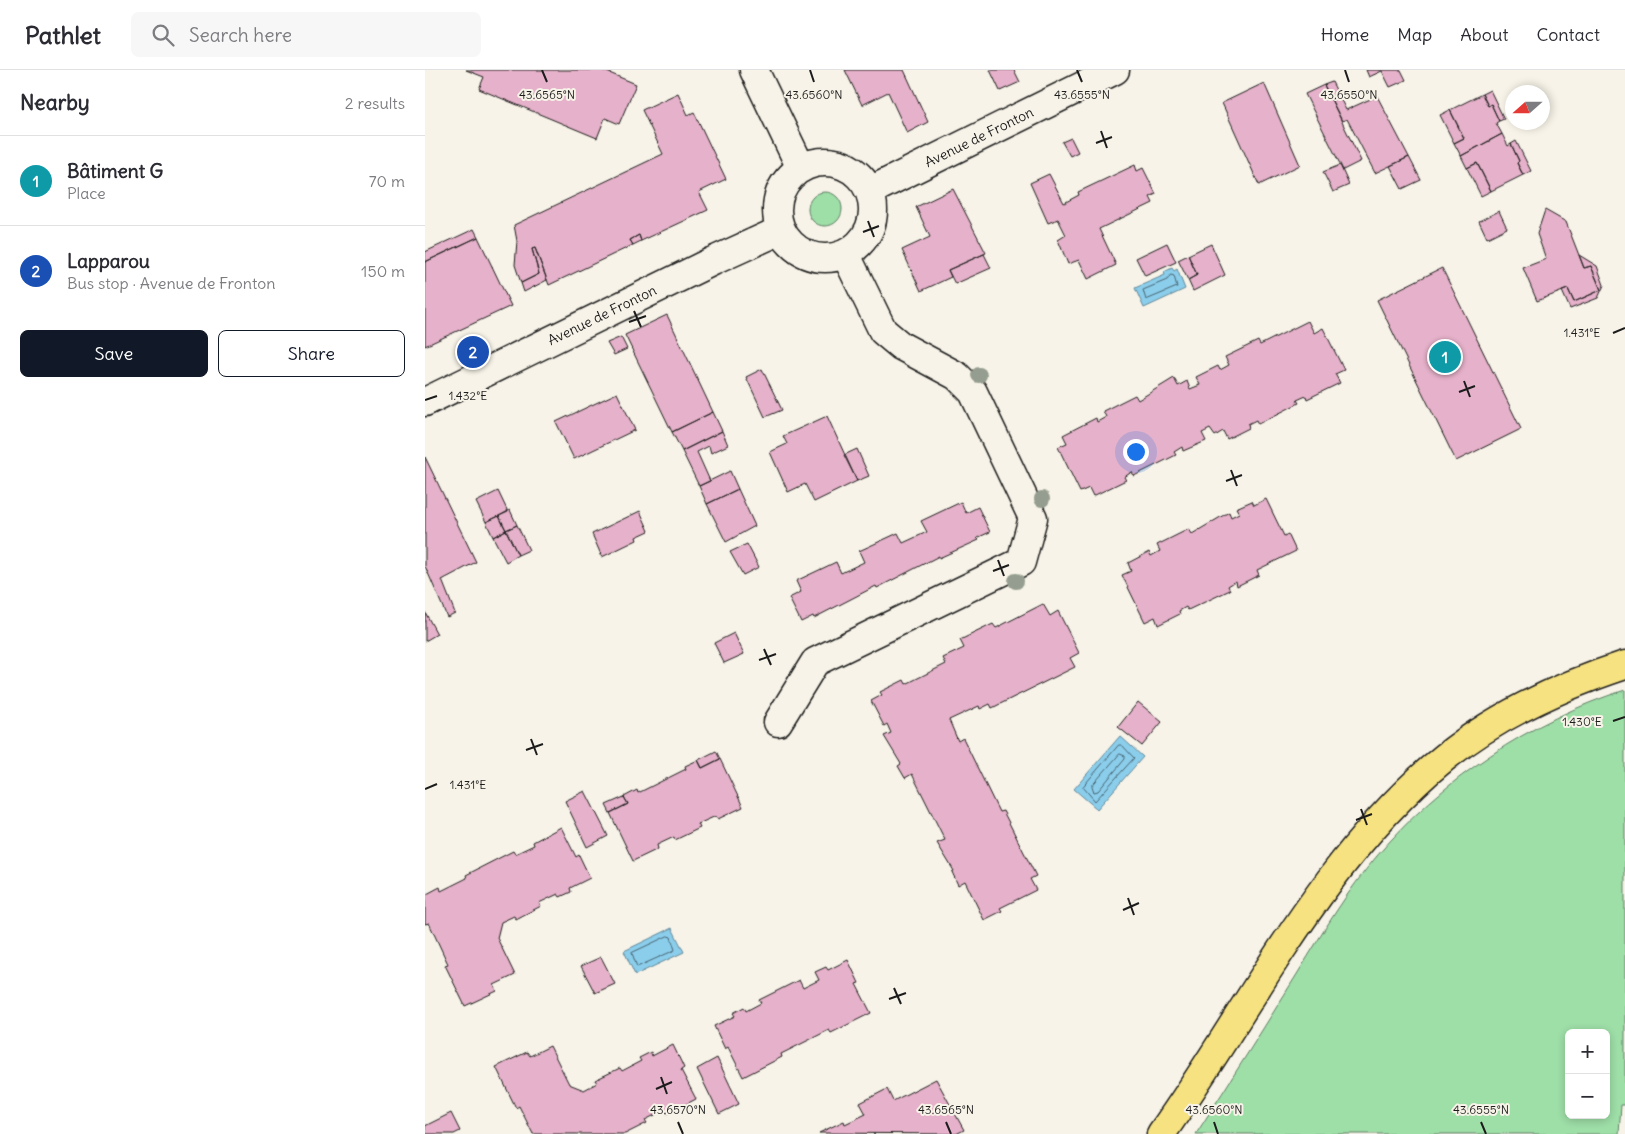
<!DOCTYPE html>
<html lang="en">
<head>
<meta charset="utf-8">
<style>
	:root { --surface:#fff; --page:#f7f7f7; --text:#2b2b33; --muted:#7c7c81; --line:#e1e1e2; --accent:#111827 }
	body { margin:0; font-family:Delius,sans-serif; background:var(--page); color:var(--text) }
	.controls { position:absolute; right:15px; bottom:15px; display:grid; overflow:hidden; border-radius:8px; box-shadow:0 2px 8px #0003 }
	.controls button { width:45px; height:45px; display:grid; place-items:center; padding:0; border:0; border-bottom:1px solid var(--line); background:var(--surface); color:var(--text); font:25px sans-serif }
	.compass { position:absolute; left:1080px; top:15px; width:45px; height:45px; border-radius:50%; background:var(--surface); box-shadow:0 2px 8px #0003; rotate:249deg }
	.you { position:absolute; left:710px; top:381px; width:18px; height:18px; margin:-12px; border:4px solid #fff; border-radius:50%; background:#1a73e8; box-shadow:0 0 0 8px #1a73e833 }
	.badge { display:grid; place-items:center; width:32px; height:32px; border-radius:50%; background:var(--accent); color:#fff; font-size:16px; font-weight:700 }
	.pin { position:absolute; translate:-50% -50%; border:2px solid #fff; box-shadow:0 1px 5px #0006 }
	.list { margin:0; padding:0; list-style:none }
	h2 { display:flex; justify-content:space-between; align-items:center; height:65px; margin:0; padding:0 20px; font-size:21px }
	h2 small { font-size:16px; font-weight:400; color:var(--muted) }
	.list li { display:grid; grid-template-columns:32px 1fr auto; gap:15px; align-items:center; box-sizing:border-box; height:90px; padding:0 20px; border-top:1px solid var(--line) }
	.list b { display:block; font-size:19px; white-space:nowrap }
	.list p { margin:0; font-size:16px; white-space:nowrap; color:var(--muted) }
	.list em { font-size:16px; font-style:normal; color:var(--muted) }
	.actions { display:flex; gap:10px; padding:15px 20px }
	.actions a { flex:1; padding:11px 0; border:1px solid var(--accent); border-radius:8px; text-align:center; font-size:18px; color:var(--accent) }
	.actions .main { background:var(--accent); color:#fff }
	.icon { flex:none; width:28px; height:28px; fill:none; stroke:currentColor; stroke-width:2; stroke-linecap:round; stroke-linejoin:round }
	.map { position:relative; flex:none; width:1200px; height:1064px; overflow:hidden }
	header { display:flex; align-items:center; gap:30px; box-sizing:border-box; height:70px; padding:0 25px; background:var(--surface); border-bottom:1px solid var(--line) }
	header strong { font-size:24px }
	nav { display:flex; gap:28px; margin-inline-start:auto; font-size:18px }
	.search { width:350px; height:45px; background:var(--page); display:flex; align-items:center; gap:12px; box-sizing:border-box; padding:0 18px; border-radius:8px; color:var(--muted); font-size:19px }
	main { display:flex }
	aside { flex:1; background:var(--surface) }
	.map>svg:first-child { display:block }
	.green { fill:#9edea7; stroke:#5d7d62; fill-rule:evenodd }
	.water { fill:#8bceec; stroke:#5f8799 }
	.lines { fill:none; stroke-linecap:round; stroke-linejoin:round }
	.shore { stroke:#48636f; stroke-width:1 }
	.building { fill:#e6b1ca; stroke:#1c1c1c }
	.street-casing { stroke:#1c1c1c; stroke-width:31 }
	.secondary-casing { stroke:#1c1c1c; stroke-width:31 }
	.highway-casing { stroke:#1c1c1c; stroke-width:31 }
	.street { stroke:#f7f3e8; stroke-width:28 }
	.secondary { stroke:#f7f3e8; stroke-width:28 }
	.highway { stroke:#f6e281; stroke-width:28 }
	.tree { fill:#949d8f }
	.ticks { fill:none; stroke:#1c1c1c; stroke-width:2 }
	.labels { text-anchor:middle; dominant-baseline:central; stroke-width:4; stroke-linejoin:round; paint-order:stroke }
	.street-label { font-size:14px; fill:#1c1c1c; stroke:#f7f3e8 }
	.ticks-label { font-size:12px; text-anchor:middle; fill:#1c1c1c; stroke:#f7f3e8; stroke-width:4; stroke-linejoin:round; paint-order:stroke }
</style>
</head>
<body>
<header>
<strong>Pathlet</strong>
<div class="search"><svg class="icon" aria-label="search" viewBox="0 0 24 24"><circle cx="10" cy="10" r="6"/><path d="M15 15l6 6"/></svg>Search here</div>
<nav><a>Home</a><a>Map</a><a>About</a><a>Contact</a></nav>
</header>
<main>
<aside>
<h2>Nearby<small>2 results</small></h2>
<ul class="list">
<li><span class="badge" style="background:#0f9aa8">1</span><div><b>Bâtiment G</b><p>Place</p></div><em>70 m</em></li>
<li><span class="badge" style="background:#1a4fb4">2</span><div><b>Lapparou</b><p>Bus stop · Avenue de Fronton</p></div><em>150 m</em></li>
</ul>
<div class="actions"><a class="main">Save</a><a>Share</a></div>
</aside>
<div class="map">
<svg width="1200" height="1064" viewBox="0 0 1200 1064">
	<rect width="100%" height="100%" fill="#f7f3e8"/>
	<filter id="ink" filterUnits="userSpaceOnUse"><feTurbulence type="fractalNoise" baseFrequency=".02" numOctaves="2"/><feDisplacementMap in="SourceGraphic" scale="10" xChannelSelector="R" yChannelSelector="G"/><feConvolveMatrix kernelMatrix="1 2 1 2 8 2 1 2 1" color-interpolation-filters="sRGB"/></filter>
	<g filter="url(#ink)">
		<path class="green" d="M383 139a17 17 0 1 1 34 0a17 17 0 1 1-34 0Z
			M1200 620V1035H1196L1194 1064H771C806 1010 840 956 874 901 898 862 922 821 952 786 1016 710 1106 650 1200 620ZM1144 963H1181V1045H1144Z"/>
		<path class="water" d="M747 198 749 201 752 199 760 219 719 238 710 218 740 205 739 202Z
			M695 666 718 687 672 739 649 719Z
			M247 858 259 882 210 905 199 881Z"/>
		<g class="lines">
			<path class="shore" d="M746 205 749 206 752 217 721 230 718 220 742 210Z
				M694 675H697L709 688 670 731 658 717Z
				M695 684 700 686V689L673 721 669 722 667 716Z
				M243 866 246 867 250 880 212 897 207 883Z"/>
		</g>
		<path class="building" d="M41 0H177L211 14 194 54 180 48 172 68 54 19 59 7Z
			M420 0H479L503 52 482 63 463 22 437 35Z
			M565 0H589L595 12 575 21Z
			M941 0H976L981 10 965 17 957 1 944 7Z
			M907 12 921 40 952 26 984 87 950 103 922 49 917 51 899 15Z
			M839 13 875 95 834 115 797 33Z
			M899 15 936 91 918 100 880 24Z
			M1065 20 1079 49 1074 51 1066 34 1063 36 1057 24Z
			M253 23 263 45 269 42 301 109 274 122 283 140 216 171 214 165 205 170 208 175 124 215 110 178 107 179 114 204 96 213 90 195 92 171 89 155 238 84 217 40Z
			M1057 24 1063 36 1066 34 1074 51 1071 53 1077 64 1036 86 1029 73 1039 68 1025 40Z
			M1025 40 1039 68 1029 73 1015 45Z
			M1077 64 1083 76 1086 74 1094 91 1092 93 1098 105 1066 121 1052 93 1042 98 1036 86Z
			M646 68 653 82 645 86 637 72Z
			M1091 71 1106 101 1098 105 1092 93 1094 91 1086 74Z
			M984 87 996 110 977 119 965 96Z
			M1052 93 1066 121 1056 126 1042 98Z
			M710 95 712 101 718 98 731 124 725 127 728 133 674 159 691 195 663 209 654 190 643 194 633 170 641 165 633 149 623 153 605 113 624 104 639 133 654 125 653 122Z
			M915 95 924 115 908 122 898 102Z
			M528 119 561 183 523 200 526 207 496 221 477 180 505 167 491 137Z
			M1120 140 1141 152 1159 198 1166 196 1176 220 1149 232 1143 219 1112 231 1098 198 1121 189 1112 164Z
			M1074 141 1082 158 1062 168 1054 151Z
			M49 159 53 167 0 192V182Z
			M214 165 216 171 208 175 205 170Z
			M53 167 86 236 0 276V192Z
			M742 173 751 192 720 206 711 188Z
			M786 174 800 205 768 221 763 210 772 205 763 185Z
			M110 178 122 210 99 222 96 213 114 204 107 179Z
			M559 184 566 198 530 214 523 200Z
			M763 185 772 205 763 210 753 190Z
			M1154 185 1172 196 1179 215 1173 228 1145 239 1137 221 1143 219 1149 232 1176 220 1166 196 1159 198Z
			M1017 198 1096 359 1031 391 952 230Z
			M242 245 288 342 247 362 200 265Z
			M883 251 889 263 898 258 919 300 910 304 915 313 882 329 881 326 872 330 874 333 833 354 831 350 823 354 824 358 802 369 798 361 790 366 785 359 777 363 781 371 758 381 757 377 749 382 751 385 709 406 707 402 699 407 701 410 668 426 664 418 655 422 633 377 642 373 638 365 671 348 672 352 681 347 678 341 710 325 713 330 749 308 753 316 762 311 765 319 775 315 771 307 793 296 795 300 804 295 800 287 833 271 835 275Z
			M196 267 202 279 189 285 182 273Z
			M337 299 357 340 340 347 321 307Z
			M192 323 210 360 149 389 131 352Z
			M288 342 297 361 257 381 247 362Z
			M402 346 432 411 389 432 380 414 363 422 345 382 362 374 358 366Z
			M297 361 303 375 286 383 284 376 272 382 285 411 274 416 257 381Z
			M432 379 444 406 432 411 419 385Z
			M0 387 51 492 17 510 30 543 22 547 0 496Z
			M305 401 313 419 282 434 274 416Z
			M313 419 330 456 301 472 282 434Z
			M73 421 83 442 61 452 51 432Z
			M841 429 859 466 863 464 871 481 832 500 834 505 812 516 811 511 803 516 805 520 763 540 761 537 754 541 755 544 733 555 730 547 720 552 697 505 706 501 703 493 724 482 726 486 735 481 732 475 764 459 767 464 804 442 806 447 814 443 811 438 827 431 829 435Z
			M536 432 541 443 553 437 565 462 552 468 554 470 514 488V486L452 518 451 516 389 548 388 546 376 552 364 528 376 522 371 511 411 492 416 503 439 492 434 481 473 463 478 473 502 462 496 451Z
			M85 440 92 455 81 460 74 446Z
			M215 441 224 461 211 467 212 470 177 487 167 464Z
			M74 446 81 460 68 467 61 452Z
			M92 455 104 480 93 485 81 460Z
			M81 460 93 485 81 492 68 467Z
			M322 474 334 497 318 505 305 482Z
			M618 534 625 546 633 541 654 583 645 588 650 597 567 638 565 634 555 639 554 636 524 650 533 671 538 668 574 742 578 741 611 806 605 809 611 820 575 838 577 841 559 850 540 811 533 815 527 802 529 801 512 773 520 770 487 704 480 708 473 696 476 694 459 666 466 663 462 654 459 656 446 631 457 625 455 622 479 610 481 614 521 594 518 588 539 578 535 570 568 554 571 558Z
			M0 542 12 564 0 571Z
			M309 563 319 584 299 593 289 573Z
			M713 632 737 652 717 676 693 657Z
			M291 681 295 689 277 698 273 690Z
			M295 689 318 737 293 749 291 746 273 754 275 758 250 770 249 767 232 775 233 779 208 791 185 743 203 734 199 727 212 720 213 723 261 699 260 696 273 690 277 698Z
			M160 721 183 766 162 777 140 731Z
			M199 727 203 734 185 743 181 735Z
			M136 757 151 787 154 785 165 808 145 818 146 822 135 827 133 824 114 833 116 836 91 849 89 846 76 852 72 868 90 905 69 915 72 921 40 936 20 895 23 894 4 853 0 854V825L15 817 16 821 42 808 41 805 88 781 90 784 109 775 108 772Z
			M176 887 190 914 170 923 156 896Z
			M423 890 434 913 431 914 446 943 406 963 404 960 356 984 357 987 318 1007 303 977 300 979 289 956 310 946 308 943 319 937 321 941 336 933 334 930 374 910 378 918 394 910 390 902 401 897 403 900Z
			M248 975 259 998 256 1000 271 1029 242 1044 240 1040 220 1050 222 1053 200 1064H108L94 1036 91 1038 71 997 102 982 105 986 125 976 144 1014 159 1020 172 1013 170 1010 195 998 197 1001 216 991 214 988 226 982 227 986Z
			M292 988 314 1034 294 1044 272 999Z
			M511 1009 539 1060 531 1064 394 1063 419 1051 420 1054 441 1044 435 1033 462 1019 468 1031Z
			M26 1043 35 1061 29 1064H0V1056Z"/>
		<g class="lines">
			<g class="street-casing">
				<path id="street" d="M329 0 376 98
					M353 652 390 592 596 492 608 448 548 322 532 306 476 276 458 261 421 185"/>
			</g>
			<g class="secondary-casing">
				<path id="secondary" d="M352 140a48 48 0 1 1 96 0a48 48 0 1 1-96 0Z
					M445 121 690 0
					M0 332 288 191 356 160"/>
			</g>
			<g class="highway-casing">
				<path id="highway" d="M736 1064C827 936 896 789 1019 688 1072 645 1136 616 1200 595"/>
			</g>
			<use href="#street" class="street"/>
			<use href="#secondary" class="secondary"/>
			<use href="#highway" class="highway"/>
		</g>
		<g class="tree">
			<circle cx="554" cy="305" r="8"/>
			<circle cx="617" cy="429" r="8"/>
			<circle cx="591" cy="511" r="8"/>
		</g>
	</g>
	<path class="ticks" d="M117 0 122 12M385 0 389 12M652 0 657 12M920 0 924 12M676 61 682 78M671 73 687 67M443 151 449 167M438 162 454 156M209 241 216 257M204 252 221 246M1188 263 1200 258M1039 311 1045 327M1034 322 1050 316M0 330 12 326M806 400 812 416M801 411 817 405M573 490 579 506M568 501 584 495M339 579 346 595M334 590 351 584M1188 651 1200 647M106 669 112 685M101 680 118 674M0 719 12 714M936 739 942 755M931 750 947 744M703 828 709 845M698 840 714 833M469 918 476 934M464 929 481 923M236 1007 242 1024M231 1019 247 1012M253 1052 258 1064M521 1052 526 1064M789 1052 793 1064M1056 1052 1061 1064"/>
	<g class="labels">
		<g class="street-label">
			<text transform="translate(554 67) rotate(-26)">Avenue de Fronton</text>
			<text transform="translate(177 245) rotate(-26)">Avenue de Fronton</text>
		</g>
	</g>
	<g class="ticks-label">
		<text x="122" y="29">43.6565°N</text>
		<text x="389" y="29">43.6560°N</text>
		<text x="657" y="29">43.6555°N</text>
		<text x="924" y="29">43.6550°N</text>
		<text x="1157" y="267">1.431°E</text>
		<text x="43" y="330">1.432°E</text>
		<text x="1157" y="656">1.430°E</text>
		<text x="43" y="719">1.431°E</text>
		<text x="253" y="1044">43.6570°N</text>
		<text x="521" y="1044">43.6565°N</text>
		<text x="789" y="1044">43.6560°N</text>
		<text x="1056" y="1044">43.6555°N</text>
	</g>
</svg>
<div class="controls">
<button>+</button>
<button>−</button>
</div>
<svg class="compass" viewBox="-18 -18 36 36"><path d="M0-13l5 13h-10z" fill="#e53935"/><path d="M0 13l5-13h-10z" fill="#7c7c81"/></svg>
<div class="you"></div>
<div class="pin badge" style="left:1020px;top:287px;background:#0f9aa8">1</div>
<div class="pin badge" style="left:48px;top:282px;background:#1a4fb4">2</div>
</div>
</main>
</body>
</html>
